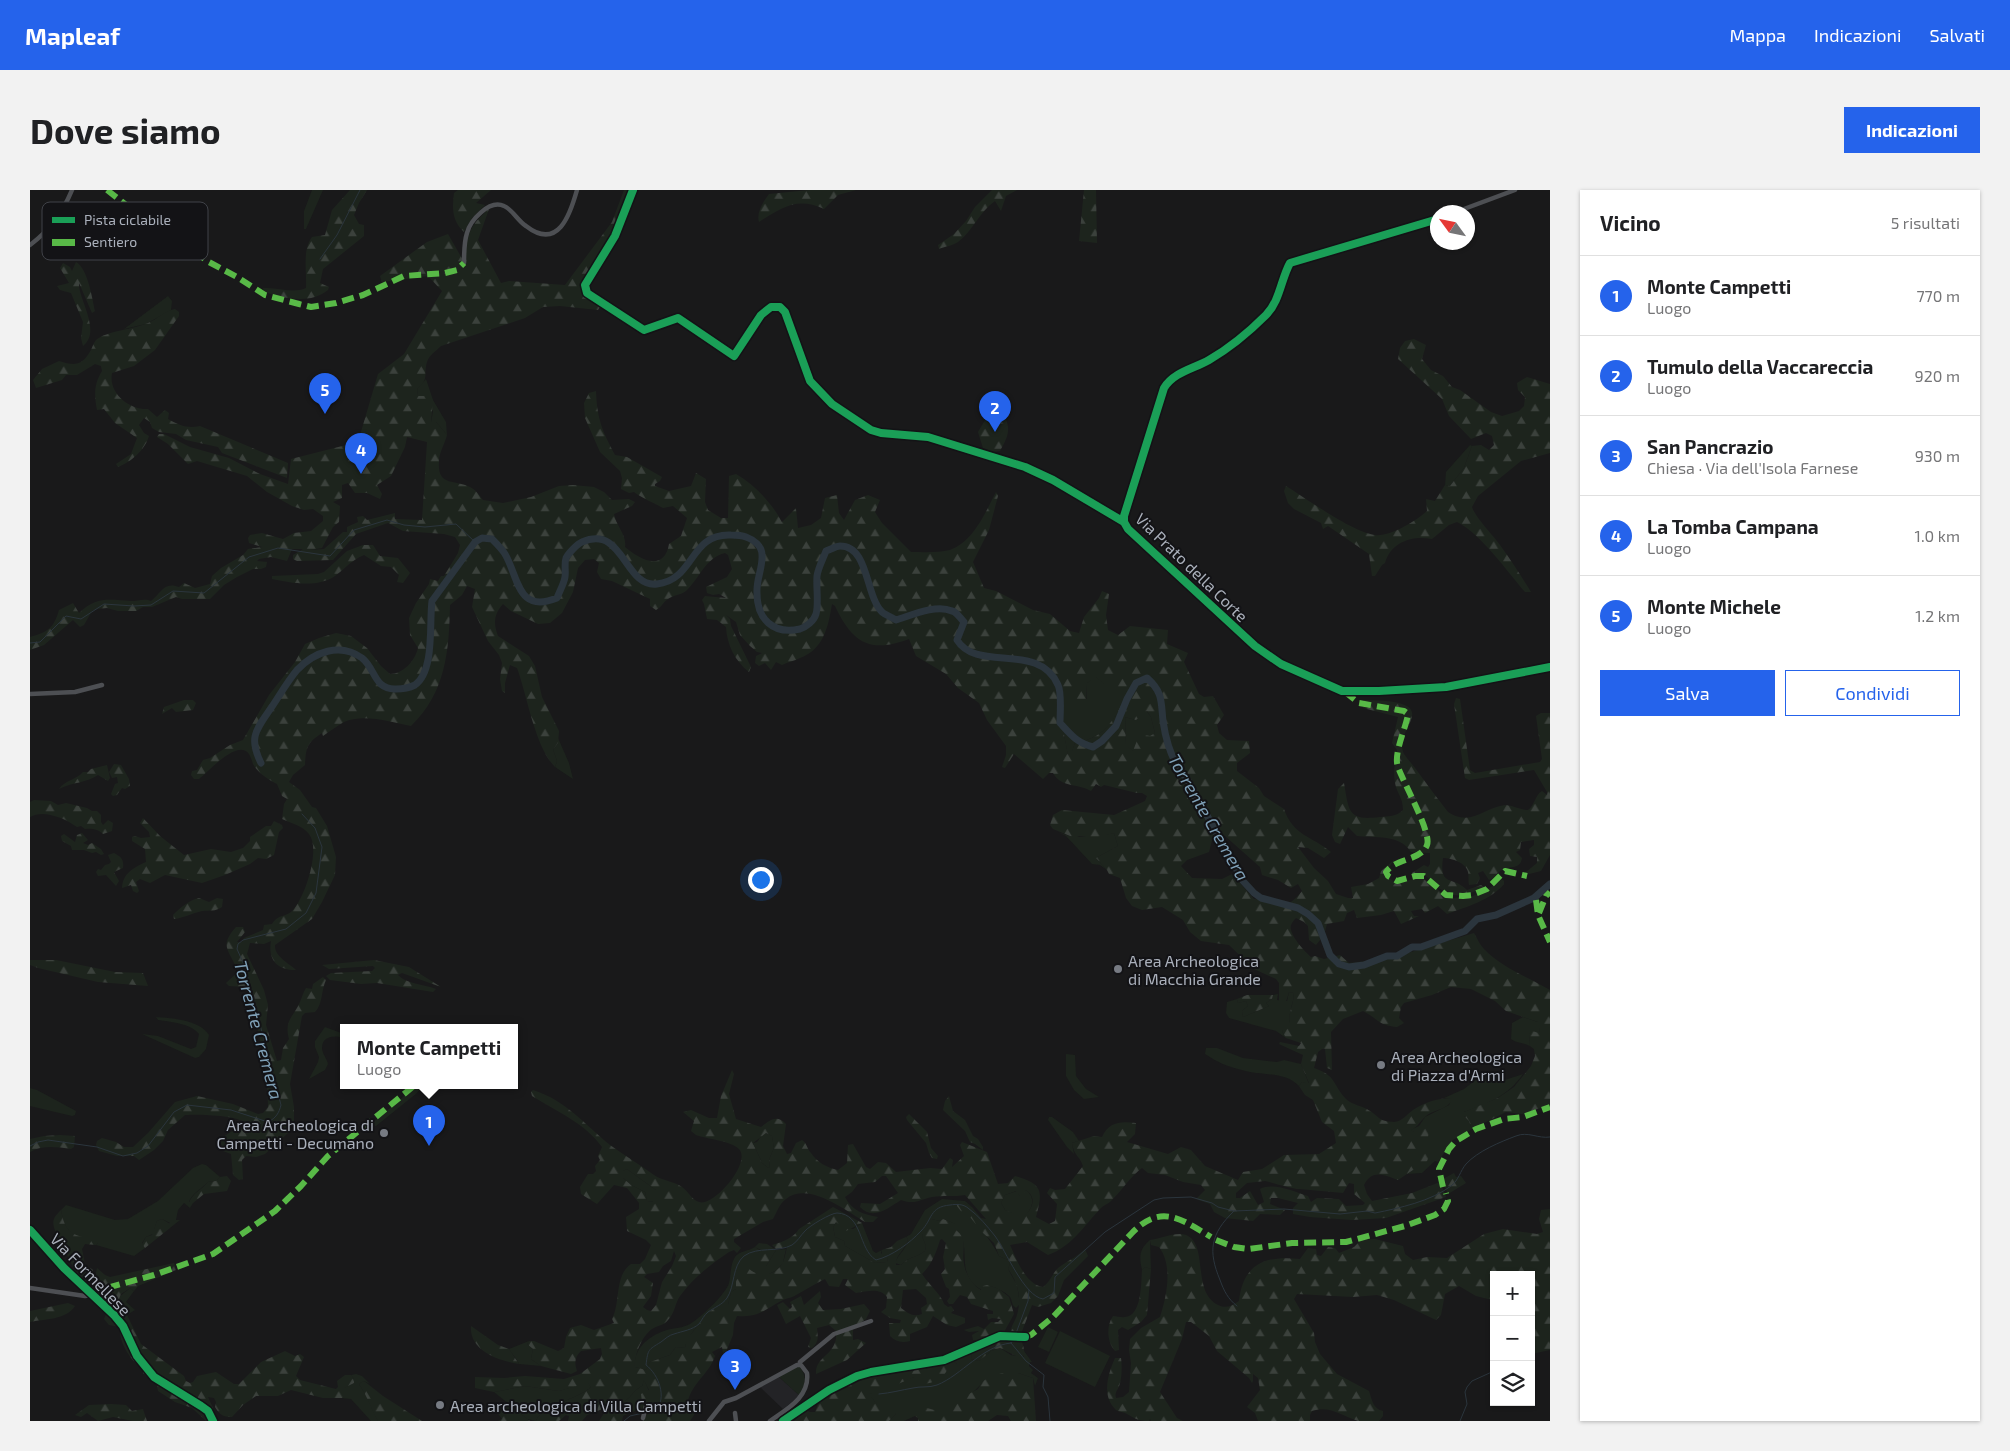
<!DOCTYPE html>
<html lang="it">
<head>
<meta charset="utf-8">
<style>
	:root { --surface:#fff; --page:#f2f2f2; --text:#202124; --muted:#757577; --line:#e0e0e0; --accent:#2563eb }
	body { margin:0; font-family:"Exo 2",sans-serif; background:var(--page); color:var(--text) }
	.controls { position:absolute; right:15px; bottom:15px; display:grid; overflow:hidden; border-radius:0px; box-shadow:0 1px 4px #0004 }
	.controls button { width:45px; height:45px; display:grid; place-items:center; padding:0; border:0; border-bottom:1px solid var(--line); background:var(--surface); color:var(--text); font:25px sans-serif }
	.compass { position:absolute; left:1400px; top:15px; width:45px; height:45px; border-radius:50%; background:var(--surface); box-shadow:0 1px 4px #0004; rotate:303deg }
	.you { position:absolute; left:730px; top:689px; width:18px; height:18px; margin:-12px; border:4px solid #fff; border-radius:50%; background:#1a73e8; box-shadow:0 0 0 8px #1a73e833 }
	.badge { display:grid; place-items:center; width:32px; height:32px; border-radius:50%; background:var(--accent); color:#fff; font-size:16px; font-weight:700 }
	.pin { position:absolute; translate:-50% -41px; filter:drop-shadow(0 1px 2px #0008) }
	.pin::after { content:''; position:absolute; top:26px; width:18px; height:15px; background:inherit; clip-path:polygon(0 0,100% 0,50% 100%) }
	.popup { position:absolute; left:310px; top:834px; width:178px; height:65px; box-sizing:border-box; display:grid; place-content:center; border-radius:0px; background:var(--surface); filter:drop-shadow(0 1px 4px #0005); font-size:16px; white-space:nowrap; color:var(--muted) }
	.popup b { font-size:19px; color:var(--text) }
	.popup::after { content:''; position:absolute; left:50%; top:100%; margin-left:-10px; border:10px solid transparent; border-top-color:var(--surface) }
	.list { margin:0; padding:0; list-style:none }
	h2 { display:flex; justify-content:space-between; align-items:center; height:65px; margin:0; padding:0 20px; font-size:21px }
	h2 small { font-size:16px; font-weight:400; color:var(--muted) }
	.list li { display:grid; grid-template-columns:32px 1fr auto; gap:15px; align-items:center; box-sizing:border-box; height:80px; padding:0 20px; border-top:1px solid var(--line) }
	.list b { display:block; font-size:19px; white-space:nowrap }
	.list p { margin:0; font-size:16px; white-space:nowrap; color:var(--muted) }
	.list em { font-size:16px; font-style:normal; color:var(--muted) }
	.actions { display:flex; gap:10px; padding:15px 20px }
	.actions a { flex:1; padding:11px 0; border:1px solid var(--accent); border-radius:0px; text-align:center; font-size:18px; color:var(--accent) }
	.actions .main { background:var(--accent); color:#fff }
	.icon { flex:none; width:28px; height:28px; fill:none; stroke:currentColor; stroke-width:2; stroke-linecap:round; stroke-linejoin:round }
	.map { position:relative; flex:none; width:1520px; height:1231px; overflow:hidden; border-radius:0px }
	header { display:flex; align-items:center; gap:30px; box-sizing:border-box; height:70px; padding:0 25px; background:var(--accent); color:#fff }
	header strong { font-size:24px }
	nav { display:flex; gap:28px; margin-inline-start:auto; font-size:18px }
	.intro { display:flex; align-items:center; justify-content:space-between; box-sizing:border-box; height:120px; padding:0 30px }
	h1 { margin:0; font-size:35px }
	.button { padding:12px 22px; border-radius:0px; background:var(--accent); color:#fff; font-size:18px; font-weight:700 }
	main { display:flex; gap:30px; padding:0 30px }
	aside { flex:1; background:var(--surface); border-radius:0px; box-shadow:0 1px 4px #0004 }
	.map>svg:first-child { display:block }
	.built { fill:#232326 }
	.green { fill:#1d241d }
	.forest { fill:url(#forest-firs); fill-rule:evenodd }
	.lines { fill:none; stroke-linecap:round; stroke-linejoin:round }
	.stream { stroke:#2b353d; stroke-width:1 }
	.river { stroke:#2b353d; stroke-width:7 }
	.street { stroke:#4d4f53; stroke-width:4.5 }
	.secondary { stroke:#4c4d51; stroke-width:6 }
	.quiet { stroke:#58b947; stroke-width:6; stroke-dasharray:12 6; stroke-linecap:butt }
	.cycleway-casing { stroke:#131316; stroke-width:11 }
	.cycleway { stroke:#1a9f57; stroke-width:8 }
	.poi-dot { fill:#777b83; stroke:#131316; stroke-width:2 }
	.labels { text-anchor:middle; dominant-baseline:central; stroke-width:4; stroke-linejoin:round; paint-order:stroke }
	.street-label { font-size:16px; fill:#aab0bb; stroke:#131316 }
	.poi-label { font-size:16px; fill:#aab0bb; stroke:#131316; text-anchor:start }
	.water-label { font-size:18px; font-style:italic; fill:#7fa0b7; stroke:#131316 }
	.key { fill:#131316; stroke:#404248; stroke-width:1 }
	.key-label { font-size:14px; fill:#aab0bb }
</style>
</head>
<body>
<header>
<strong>Mapleaf</strong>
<nav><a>Mappa</a><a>Indicazioni</a><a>Salvati</a></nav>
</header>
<div class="intro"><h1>Dove siamo</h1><a class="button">Indicazioni</a></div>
<main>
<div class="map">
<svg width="1520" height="1231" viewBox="0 0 1520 1231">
	<defs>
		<pattern id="forest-firs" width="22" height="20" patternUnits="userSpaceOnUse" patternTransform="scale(1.25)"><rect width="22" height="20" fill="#1d241d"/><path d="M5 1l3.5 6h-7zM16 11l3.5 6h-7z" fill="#3b413c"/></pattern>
	</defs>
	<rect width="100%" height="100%" fill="#19191a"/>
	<path class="built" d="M749 1187 770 1206 753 1219 730 1197Z"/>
	<path class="green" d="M282 0H293L276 39H274V21Z
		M138 106 142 111 141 120 116 134 94 139Z
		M396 189 403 210 416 232 417 245 406 232H401L403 221 388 206 387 199Z
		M1440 255 1442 256 1434 278 1420 296 1415 295 1416 282Z
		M1065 486 1094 509C1083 534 1073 548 1045 553L1042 562 1038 566 1030 524 1034 506 1057 509V493Z
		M1116 520 1121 527 1125 543 1103 561 1096 556 1095 527 1106 530Z
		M528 548 539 573 543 589 525 577 527 571 523 560 528 553Z
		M1028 642C1045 650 1066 647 1084 643L1088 656 1066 668 1077 680 1070 675 1062 674 1036 646Z
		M1259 802 1264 803C1264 813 1258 822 1260 832L1252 841 1256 848 1246 841 1199 828 1196 823 1197 812 1207 809 1208 813 1216 811 1218 816 1212 821 1213 827 1239 816 1236 813 1242 809 1243 805 1248 804 1247 810 1257 811Z
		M126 827C142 828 170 830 179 845L176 859 169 867 165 868 112 844 128 846 161 859 166 857 169 844C160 833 141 832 128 830Z
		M1493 827 1508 832 1510 839 1509 843 1499 844 1500 856C1494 853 1486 853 1481 849L1482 833Z
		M295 837 314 844V848C305 845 292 846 292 858 292 863 297 869 298 874L295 880 279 889 288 872 289 867 285 857V851Z
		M1176 858H1187L1213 868 1247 872 1254 870 1271 874 1279 894 1272 892 1269 896C1255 881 1230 886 1212 880 1198 877 1187 872 1175 864Z
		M1036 864 1045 865 1046 886 1056 899 1069 907 1054 909 1044 900 1036 886Z
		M1493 884C1478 906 1459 913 1434 922V926L1439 931 1441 937 1444 938 1423 950 1408 972 1405 971 1392 983 1377 984 1383 980 1384 942 1380 940 1389 936 1395 927 1419 915 1422 908H1414L1434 899 1447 889C1465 894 1476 890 1493 884Z
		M387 895H393L387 903 346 936 340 935Z
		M0 898 7 900 46 921 45 925 42 926 0 916Z
		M1019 927H1022L1043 942 1049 951 1042 953 1044 964 1037 957 1018 930Z
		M736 943 742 946 744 958 739 970 740 977 738 978 732 973 723 953 727 952 731 946Z
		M172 974 176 975 190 987 186 991 178 992C172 999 162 1003 159 1012L163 1013 160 1018 154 1013 148 1020 146 1030H150L140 1038V1033L132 1029 127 1031 123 1044 116 1047 112 1053 115 1058 104 1066 66 1055 68 1053C44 1044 36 1048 31 1020L36 1015 85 1030 98 1029 128 1011 163 978Z
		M597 979 626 1000 624 1012 617 1011 615 1002 601 995 593 988V981Z
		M996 1000C1007 1008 1002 1021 992 1028L975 1020 971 1013 975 1005 987 1001 990 1006Z
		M912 1009 935 1011 942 1017 934 1013C944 1035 960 1046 969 1066L978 1070 980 1074 978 1079 987 1095 990 1114 986 1118C981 1115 983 1112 980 1107 975 1101 960 1094 953 1096L952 1100C923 1085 944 1055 926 1040L925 1034 913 1029 910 1031 901 1029 892 1046 896 1056 895 1061C886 1068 880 1066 871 1075L865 1073C868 1064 877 1059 878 1049L876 1047 881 1044 895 1020Z
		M806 1032 812 1036 823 1039 832 1033 843 1061 846 1063 852 1060 851 1063 858 1068 857 1072 845 1073 815 1056 814 1051 805 1047 803 1037Z
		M1120 1050 1121 1079 1115 1077 1112 1080C1109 1067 1109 1059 1120 1050Z
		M725 1057 731 1061 728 1063 736 1076 746 1060 756 1059 753 1073 747 1080 735 1086 723 1083 706 1091V1099L701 1102 698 1115C680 1126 660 1137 655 1158L646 1157 640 1165 620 1172 616 1180 605 1177C603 1158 620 1145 637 1140 644 1138 653 1138 660 1134 669 1129 696 1104 699 1093 701 1085 700 1075 705 1067 709 1061 719 1061 725 1057Z
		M100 1098 104 1101 96 1112 105 1120 97 1125 82 1117 80 1118 77 1115 80 1111H84Z
		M1018 1137 1028 1142 1019 1162 1008 1157Z
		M1030 1141 1080 1166 1065 1197 1015 1173Z
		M499 1151 497 1154 503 1159 501 1169 511 1176 489 1174C487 1168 482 1165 479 1159Z
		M970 1158 981 1165 994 1167V1161L1002 1172H1000L999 1176 1003 1180 1001 1183 1008 1188 1005 1196 1003 1188 988 1183 953 1191C946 1204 923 1215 908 1222L897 1218 885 1222V1226L874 1231H859L866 1224 845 1212 838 1204C854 1200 868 1192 884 1187 898 1183 913 1181 927 1174L921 1170 942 1162 941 1169 949 1171 961 1161Z
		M769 1176C778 1187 775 1195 770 1206L749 1187Z
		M326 1184 332 1186 340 1194 334 1191 329 1194C337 1205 342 1219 348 1231H341L321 1209 312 1208 315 1205 313 1198 324 1193V1189L321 1185Z
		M614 1189 619 1201 612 1208 613 1220 605 1221 593 1226 585 1218 586 1213C600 1213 601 1201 612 1196Z
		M558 1192 561 1197C549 1209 511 1216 506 1231L497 1229 464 1202 495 1196 529 1201Z"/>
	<path class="forest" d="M320 0H337L329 13 324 25 329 34 334 35V46L293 79 290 93 299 97 298 100C279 115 255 108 234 102L233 98C248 97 263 104 276 98 277 82 272 60 282 47L295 45 302 20Z
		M428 0H461L446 13 455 15 442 28 434 42C422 31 422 18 424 3Z
		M594 0H602L583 45 551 95 553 103 572 114 568 120 530 116 513 117 495 128 411 156C406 161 399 165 397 172 393 185 400 188 387 199L388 206H397L403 210 401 232H406L417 245C415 253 409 263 409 271 407 297 424 289 440 297 446 300 449 305 453 310L473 313 501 307 529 296 543 295 564 297 574 302 582 310 599 309 605 312 602 316 584 324C586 336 597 345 595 357 609 369 634 383 639 354L651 346 657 328 643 316 633 318C623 312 613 309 604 302L599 303 591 299 592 288 590 281 570 262 555 228 554 213 559 203 566 201C567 229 572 240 585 265L597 267 632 287 630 291 625 294V296L639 301 661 296 666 283 676 289 675 312 678 320 691 328H698L699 286 706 284C725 295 741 312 752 332L766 318 768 338 781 335 791 328 795 308 807 305 809 323 814 330 825 310 838 305 850 310 845 322 852 333 881 362C893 362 909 363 920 360 944 351 955 323 966 302L968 306 959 340 943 372 954 398 966 401 1003 420 1020 424 1040 441 1049 443 1054 427 1069 408 1072 401 1079 404 1076 425 1078 440 1088 445 1100 436 1138 440 1137 454 1158 463 1154 472 1169 504 1174 507 1183 506 1194 525 1187 535 1189 543 1197 550 1219 551 1220 563 1207 573V581L1229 598 1234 606 1254 619C1263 646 1282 646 1301 662L1294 668 1278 658 1268 657 1284 678 1298 691 1306 704 1318 708H1323L1321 697 1338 694 1349 688 1351 681 1364 670 1355 683C1361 697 1380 690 1391 687L1416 706 1424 708 1443 706 1458 699 1472 689 1474 691V694C1461 710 1436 717 1417 724L1408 716 1395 723 1392 719 1381 721 1384 726H1389L1371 734 1364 721 1351 725 1327 728 1324 720 1317 723 1314 731 1297 734 1294 745 1286 755 1279 750 1278 736 1274 732 1266 728C1264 730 1262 732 1261 735 1258 744 1275 762 1281 767L1285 766 1294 769 1310 765 1319 773 1358 769 1444 743C1447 748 1450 755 1454 759 1472 778 1498 787 1520 800V915L1492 924 1476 922 1444 938 1441 937 1439 931 1434 926V922L1468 908 1484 897 1501 876 1505 866 1504 859 1500 856 1499 844 1502 841 1509 843 1510 839 1506 835 1508 832 1476 821 1465 811 1441 799 1421 797 1402 805 1374 813 1371 817 1369 828 1374 833 1367 837C1347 835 1349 829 1333 821L1313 829 1301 842 1302 880 1297 878 1295 859H1292L1288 862 1284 878C1307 886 1302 894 1316 909 1322 915 1333 916 1340 921 1344 923 1348 928 1352 930 1355 931 1361 932 1364 932 1373 931 1376 925 1383 920 1395 912 1408 908 1423 908 1417 921 1406 918 1396 926 1389 932 1389 936 1381 940L1384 942 1396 936 1399 942 1398 947 1404 956 1397 971 1390 979 1383 980 1368 990C1354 985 1342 979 1334 995L1337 1004 1342 1011 1382 1003 1410 992 1416 1007 1356 1028 1322 1030 1280 1027 1263 1024V1018L1268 1013 1248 1008H1241L1240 1014 1255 1020 1250 1025 1230 1024 1223 1031 1195 1028 1184 1022 1180 1014 1166 1009 1175 1000 1171 995 1153 992 1135 985 1118 983 1112 978C1100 987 1093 999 1082 1010 1079 1014 1073 1015 1070 1019 1054 1036 1041 1057 1018 1065L997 1052 980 1055C987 1070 995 1094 1013 1097 1021 1091 1022 1084 1028 1078 1037 1071 1047 1067 1055 1059L1058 1066 1034 1090 1028 1106 1021 1113 1008 1117 1002 1115 991 1144H983L981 1140C982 1134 986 1130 987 1125 992 1109 988 1092 978 1079L980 1074 978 1070 969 1066 964 1053 953 1043 940 1027 934 1025 927 1016V1012L934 1013 942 1017 951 1028 956 1029 935 1005C924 1007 913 1005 902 1007 888 1010 886 1015 871 1010 858 1018 843 1031 830 1017L831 1013 850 1014 868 1003 856 986H852L845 992 828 994 822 1002 815 1007C821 1020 834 1025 848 1027L843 1032H835C815 1020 778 991 756 1009 749 1014 747 1022 743 1029L733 1032 704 1049V1052L711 1058 707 1063 704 1060 699 1062C681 1074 663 1088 650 1106 645 1113 645 1123 638 1130 633 1136 628 1135 622 1139 612 1146 604 1165 605 1177L616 1180 620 1172 640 1165 646 1157 655 1158 657 1149 679 1122 690 1115H698L701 1102 706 1099V1091L710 1078 717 1077C727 1088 746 1087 753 1072 755 1068 756 1061 757 1057L746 1059 742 1055C753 1052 763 1048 769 1039L803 1017 832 1033 816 1041 806 1032 803 1037 805 1047 814 1051 815 1056 845 1073 857 1072 858 1068 852 1066V1060L861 1057 867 1051 876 1047 878 1049C876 1060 865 1064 866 1075H871C880 1066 886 1068 895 1061L896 1056 892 1046 896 1034 901 1029 910 1031 913 1029 926 1034V1040C939 1050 931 1060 934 1074 935 1083 943 1096 951 1100L953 1096 957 1095 969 1099 979 1107 984 1124 973 1144 948 1153 946 1150H943L942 1145 949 1141 939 1142 934 1140 948 1136 954 1139 961 1132H968L971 1129 962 1128 958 1130 957 1124H963V1121L941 1114 937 1107 930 1105 923 1114H919L917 1111 920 1107 919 1099 916 1097 911 1084 915 1079 913 1067 916 1053 912 1049 910 1050C906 1063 902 1074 892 1084 897 1092 913 1107 914 1114L918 1117 921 1116 924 1120 921 1123 935 1128V1133L926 1137 917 1135 903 1126 897 1137 880 1144V1151C872 1153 866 1152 860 1146L859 1133H870L871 1130 860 1128 851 1122 856 1118 857 1107C849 1097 837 1102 826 1103L815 1095 818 1089H813L809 1097 799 1096 795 1089C784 1094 776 1100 766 1105 762 1108 756 1108 751 1111 734 1120 728 1128 707 1126L704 1133 703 1145 696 1162 693 1163 692 1157 682 1162 685 1166C678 1187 657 1195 657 1220L665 1221 664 1225 660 1231H613L615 1225 619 1224 618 1221 613 1220 611 1204 619 1200 614 1190 612 1196C601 1201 600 1213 586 1213L585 1218 593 1226 592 1231H569L576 1220 575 1218 557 1225 552 1231H538L539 1226 536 1225 529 1231H506C511 1216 549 1209 561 1197L558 1193 529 1201 495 1196 464 1202 445 1198V1187L474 1188 495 1186 534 1189 550 1184 570 1169 572 1164 571 1158 551 1161C545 1167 544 1172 547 1181L541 1184 511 1176 501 1169 503 1159 497 1154 499 1151H504L528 1161 534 1158 536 1147 540 1138 551 1135 564 1140 584 1133 582 1129C591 1112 584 1086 601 1074H610L615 1069 621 1055 616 1050 597 1041 596 1027 609 1019V1013L597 998 584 995 567 1014 551 1004 550 997 558 984H563L566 981 565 976 570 970 568 966 572 957C555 933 526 921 502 906L501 902 503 900C537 911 554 934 580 955 594 965 610 975 624 985 632 991 644 991 652 997 658 1001 662 1010 669 1012 683 1017 722 973 709 959 701 951 677 949 666 945L661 941 664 931 653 922 661 920 679 928H687L691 906 702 880 704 884 699 904 706 929 731 937C740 930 747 924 756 934L753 956 757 964 761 963 766 953 772 950C777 953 777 959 781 963 787 972 797 978 808 980L817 973 818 955 823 954 836 977 840 979 848 972 856 973 866 982 900 978 912 979 920 968 923 970 922 977 934 966 930 955 932 952 957 962 968 994 978 993 985 986C1013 994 1013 1001 1006 1027L1019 1034 1025 1031 1027 1014 1017 1003 1020 998 1025 1000 1035 999 1053 976C1050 966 1044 966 1042 953L1064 946 1072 947C1079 932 1090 931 1106 933L1105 944 1097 952 1138 964 1151 957 1161 960 1175 976 1208 990 1213 982 1232 979 1254 965 1289 964 1306 953 1304 941 1292 932 1283 910 1275 905 1269 896 1272 892 1279 893 1271 874 1273 865 1249 854 1250 852 1269 856 1271 853 1256 848 1252 841 1255 835 1260 832C1258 822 1264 814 1264 803L1259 802 1254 818 1249 816V793L1246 789 1224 779 1199 755 1171 751 1160 742 1153 730 1132 717 1112 720 1102 716 1096 708 1090 688 1079 684 1077 680 1066 668 1088 656 1084 643 1064 648 1049 646 1045 648 1023 639 1020 635 1023 625 1032 620 1084 625 1115 611 1117 606 1112 603H1107L1074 595 1071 597 1066 594 1061 601C1048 593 1031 598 1023 583H1019L1013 589 984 564 975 578 972 577 976 565V556L957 530 949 513 928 498 916 484 886 466 879 449C839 464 822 452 805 416L802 414C798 437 794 459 770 468 764 471 758 472 752 475L746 472 741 480 735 473 729 476 725 473 726 466 732 463 727 462 720 456 710 445 706 432 696 425 700 429 701 436 721 477 719 482C705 471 697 455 696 437L687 430 677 429 674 414 672 410 675 406 696 408 689 404 683 405 677 403 676 397 697 387 702 379 698 365 695 363C675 368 670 388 656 401 651 405 643 405 638 409 633 412 632 417 626 420L620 416V409L582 391 571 389 567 382 569 373 564 369 555 370 548 378 543 402 532 423 520 433 508 434 481 421 473 414C464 424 463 433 468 446L499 466 505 476 512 507 529 541 528 553 523 560 527 571 525 577C505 557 497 505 487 478L480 475 475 493V503L472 501 470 489 472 473 469 465 458 451 442 417 445 399 437 396 432 405 420 415C419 461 416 502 381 536 363 532 332 523 314 532 307 536 300 541 293 546L292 543C277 553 276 557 275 575L263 585 259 592 270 600 282 617 286 618 297 636 306 667 305 685 292 712 282 729 245 755C244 766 258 773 266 780 246 780 238 769 241 751L234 754 220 753 217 764 234 800 238 815 236 835 247 871 251 870 253 858 259 849C254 830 263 828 270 812 272 807 273 803 276 798L282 799 283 794 293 787 296 790C291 800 293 814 285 822L275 823 272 826 260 894 264 917V932L259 942 235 964 226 967 216 966 212 970 213 989 209 990 203 985 201 964 193 961 190 949 207 938 215 937 216 933C206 925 169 924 155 925L138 940 133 951 124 960 109 970 104 966H87L69 961 66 955 67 951 72 948 86 952 94 957H103L118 943 145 912 167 906 203 914 228 924 233 923 238 917C238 877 228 835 215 797L199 796 196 793 208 782C200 760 188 757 206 737H213L215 742 207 752H212L214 748 233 740 234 735 242 734C249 723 256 728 263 720 275 707 291 659 279 644 273 636 261 633 252 629L254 614 257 609 252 606 247 594C239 590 228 583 223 574 222 571 221 567 219 564 208 548 179 581 169 589H164L161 585 162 581 167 580 173 570 180 568 200 555 213 550 239 505 265 472 275 454 289 448 306 443 321 446 337 458 351 476 360 484C373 484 385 471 388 458L380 445 379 428 386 413 399 394 400 389 408 391 411 386H414L428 363 430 355 425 347 414 344 373 341 358 333 326 344 303 370 267 371 263 369V365L273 359H262L257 371 241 367 229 369 227 371 237 372 236 377 231 379H223L207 387 194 395 180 409H152L146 407 122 417H113L106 421H88L77 418 67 419 62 421 54 435 50 437 43 430 14 455 0 460V447C18 442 24 438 29 420L43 413 49 423C67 406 79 410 101 411 108 411 115 408 121 411 131 403 134 391 149 397L154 393 165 398 180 394 182 386 191 378 213 365 218 359 232 357 219 353 218 348 220 345 232 343 253 349 264 343 281 341 293 331V326L283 319 274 320 262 316 237 302 217 286 167 271 158 274 138 254 127 247 129 244H134L160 257 199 268 230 284 258 294 261 269 328 252 348 184 374 164 412 101 398 86 352 92 350 86 397 52 418 44 434 72C438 45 437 38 459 19L448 50 471 93 479 91 535 95 582 32ZM377 247 397 252 392 330 365 329V323L337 330 333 326 327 327 328 332 317 337V342H313L294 359 279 360 292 358 303 337 309 332 310 316 303 312 312 308V295L318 293 325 303H337L350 309 352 304 347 295 361 286 375 257ZM1066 487 1093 510C1082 534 1073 548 1045 553L1042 561 1038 565 1030 524 1034 507 1050 518 1056 516 1057 493ZM1117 521 1121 527 1125 543 1120 546 1115 545 1108 548 1103 561 1096 555 1095 527 1106 530ZM1183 646H1195L1230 677 1232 685 1248 690 1261 698 1268 694 1272 701C1254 724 1249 711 1224 709L1202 684 1192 689 1162 688 1151 676 1157 670 1179 662ZM736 943 742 946 744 958 739 970 740 977 738 978 732 973 723 953ZM597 979 626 1000 622 1004 623 1012 617 1011 615 1002 601 995 593 988V981ZM1235 991C1245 993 1261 999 1270 999 1284 1000 1299 1002 1313 1003L1319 993 1324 994V1004L1335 1013 1333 1015 1316 1016 1309 1009 1287 1008 1281 1012 1278 1006C1264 1002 1244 992 1230 999L1234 1012 1228 1015 1220 1001 1210 1008H1206V1003L1217 993ZM996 1000C1008 1008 1002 1021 992 1027L975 1020 971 1013 975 1005 986 1001 990 1006 992 1007ZM644 1061 646 1066 642 1076 632 1092 626 1115 621 1121 617 1120 613 1117 621 1106 623 1093 614 1087 617 1084 629 1082 633 1076 641 1071ZM886 1099 896 1108 897 1114 891 1118 892 1124C883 1127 879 1124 871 1118L873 1100Z
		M779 0H826L808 5 794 19C767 6 751 18 729 32 726 22 734 11 739 4Z
		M962 0H987L976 6 971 21 965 11C949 22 943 41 928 52 922 56 916 56 909 59L908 55 924 44 936 31 945 17Z
		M1054 0H1066L1067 53 1049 51Z
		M46 72C58 79 62 108 65 121L62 123 49 93C48 109 72 141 53 156L51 148 53 132 41 103 30 100 27 96 39 93 30 78 33 73 40 77 42 81Z
		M145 119 149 122V126L125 160 104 176 82 183C78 203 99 220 118 219L127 227 135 220 139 223 138 229C149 235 157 239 170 236L258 273 257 288 192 263 188 257 156 250 146 244 129 242 122 238 120 232 114 228 109 235 114 243 119 246C115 260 101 272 88 277L86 274 101 264 107 248 85 233 74 219 67 220C64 205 64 194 72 181L71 176 65 174 47 185H36L32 190 6 198 3 190 12 179 29 171C45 176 52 176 61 160 62 158 64 152 66 150 76 141 105 139 118 133 128 129 134 121 145 119Z
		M1384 149 1396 155 1392 169 1401 180 1413 186 1422 197 1430 200 1461 222 1472 226 1489 221 1494 216 1495 207 1488 200 1487 193 1497 187 1520 194V263L1491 271 1448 306 1442 317C1445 327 1463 345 1470 355 1481 370 1491 386 1501 402H1495C1477 381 1451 344 1427 332L1419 335 1402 349C1382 345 1361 352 1355 373L1352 375 1345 386H1342L1339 364 1298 336 1293 339 1291 333 1264 319 1258 313 1254 301 1256 296C1277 309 1322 342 1345 345 1360 347 1386 331 1397 321L1396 309 1405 311 1415 295 1420 296 1434 278 1442 256 1451 255 1459 260 1464 255 1462 246 1456 243 1441 249 1419 226 1412 209 1368 169 1370 158 1375 151Z
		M969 217C981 235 981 242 970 261L963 262 953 258 948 242 961 220Z
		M333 355H343L350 366 368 368 380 383 373 393 367 392 369 385 361 377 351 376 334 365C320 371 316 378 305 386 288 398 261 393 242 389V386L288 384 294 382 317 361Z
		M1426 508 1430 509 1440 580 1445 583 1510 572 1512 569 1506 526 1511 523H1520V665L1511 681 1499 684 1496 682 1507 673V667L1500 666 1499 659 1504 655V650L1491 652 1490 660 1486 662 1492 668C1490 680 1481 675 1472 680 1467 682 1465 688 1459 690L1453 681 1448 683 1450 688 1447 694 1439 695C1438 691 1439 686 1438 682 1436 673 1422 668 1413 668 1409 698 1422 685 1437 700L1451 695 1454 697C1444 703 1426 709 1415 702 1406 697 1401 688 1392 684H1382V683L1394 675 1398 677 1400 674V663L1381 662C1370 644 1345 648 1327 646L1318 637 1310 654 1305 652 1302 645 1308 599 1314 593C1319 622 1318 631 1350 627 1359 626 1366 627 1373 620 1373 607 1367 604 1365 593 1363 582 1365 571 1367 560L1362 553 1368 527 1333 518 1334 510C1421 511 1361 538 1374 564 1378 570 1384 576 1388 582 1398 596 1408 609 1418 622 1442 637 1452 618 1475 615 1482 615 1490 620 1498 620 1505 615 1505 605 1512 601L1517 605V602L1504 580 1439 590 1435 588 1424 514Z
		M154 510H163L166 513 163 520 146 522 142 518 132 524 134 517Z
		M84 574 91 575 99 589 100 596 95 599 92 598 87 605 83 606 81 604 85 594 88 593 87 587 82 588 79 582Z
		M77 575 80 588 78 591 68 585C57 593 42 592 29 599 35 590 46 590 53 582H58L61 579Z
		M4 610 21 611 28 615 36 613 57 618 62 621H67L71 625V632L73 635 78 630 83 633 82 641 73 644C69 639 61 638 55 639L51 636 47 637C35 628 13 619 0 627V612Z
		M113 628 130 646 154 665 181 659 201 662 213 658 220 651V647L236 636H241L244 631 252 635 253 638 249 642 244 665 236 669 228 668 220 674 195 685 172 693 135 685 120 693 110 689 106 692 109 701 107 703 103 701 101 695 92 698C93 683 103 678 116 672L115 659 102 651V647L105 646 111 648 120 647 119 642 110 633Z
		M52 643 58 650 53 653 58 655 62 653 71 659 74 664 71 665 66 662 62 663 54 660H42L41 656 32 651 31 646 34 644 45 652 47 645Z
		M84 663C91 667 94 669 93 678L84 682 89 691 86 696 76 685 68 686 66 682 68 679 71 680 75 675 79 674 81 672 78 665Z
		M169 708 179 712 187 708 193 709 192 717C185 722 180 720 172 721 162 723 154 728 144 729L143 725C150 718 159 710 169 708Z
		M0 770H26L85 782 113 783 118 796 68 792 8 778 0 775Z
		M344 770 379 777 411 797 372 783 368 785C376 794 393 794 406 799L403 802 347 793 331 794 300 790 296 786 301 783 342 781 345 778 343 776 299 779 292 775Z
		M1217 805H1243L1242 809 1236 813 1239 816 1213 827 1212 821 1218 816 1216 811 1208 813 1207 809Z
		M919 906 923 921 935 930 943 946 948 949 953 957V960L945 954 940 952 935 941 913 920 915 911Z
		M879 924 897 942 901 958 908 966 907 969 902 968 899 963 896 953 877 930 876 927Z
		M30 945 45 946 44 957 41 959C26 957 13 955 0 962V949L14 946Z
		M1424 983 1426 987 1431 986 1436 993 1418 1004 1412 991 1413 989Z
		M197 986 201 991 197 1001 174 1004 163 1013H159C162 1003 172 1000 178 992L186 991 190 987Z
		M1520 1019V1160L1501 1164V1085H1464V1109L1462 1110 1446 1106 1429 1096 1415 1104 1411 1125 1406 1130 1364 1110 1347 1105 1323 1107 1267 1104 1264 1109 1284 1143 1285 1152 1290 1164 1307 1184 1339 1201C1342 1210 1343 1219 1353 1221V1226L1349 1231C1342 1231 1334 1231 1328 1231 1312 1226 1300 1215 1282 1221L1280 1225V1231H1228L1225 1223 1217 1217 1230 1200 1228 1188 1223 1184V1191L1222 1193 1219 1188 1187 1161 1179 1146 1161 1132H1156L1152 1149 1130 1202 1147 1228 1153 1231H1121L1120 1229 1119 1231C1109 1231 1106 1229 1097 1224 1094 1222 1089 1222 1086 1220 1071 1206 1078 1184 1085 1168H1091C1092 1175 1092 1185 1090 1193 1089 1199 1084 1202 1086 1208L1093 1207 1099 1202 1101 1173 1099 1160 1100 1149 1111 1138 1130 1127C1137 1106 1143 1075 1129 1057L1121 1055 1120 1050C1131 1049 1148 1040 1158 1046 1178 1057 1162 1102 1188 1115 1196 1119 1202 1116 1209 1111 1213 1074 1235 1065 1270 1069L1278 1058 1286 1059 1287 1065 1291 1066 1298 1057 1305 1058 1309 1063 1324 1057 1331 1050 1345 1049 1373 1056 1375 1064 1383 1070 1397 1067 1417 1068 1454 1044 1473 1039 1507 1044 1513 1042 1509 1029 1511 1020Z
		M31 1020C35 1043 42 1046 65 1049L68 1053 66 1055 55 1054 52 1059 55 1074 63 1080 59 1090 67 1088 66 1083 67 1078 75 1085 80 1087 144 1073 146 1080 108 1096 104 1101 100 1098 91 1104 89 1109 80 1111 77 1115 45 1085C43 1068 19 1040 24 1029 25 1026 29 1022 31 1020Z
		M132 1029 140 1034V1038L115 1058 112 1054 116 1047 122 1045 127 1031Z
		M729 1053 737 1054 746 1060 736 1076C726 1077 719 1074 714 1065L719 1061 728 1063 731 1060 725 1057Z
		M1115 1077 1121 1079 1117 1125 1111 1132 1098 1140 1092 1137 1088 1140 1089 1160 1085 1161C1077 1152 1076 1136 1083 1126 1087 1126 1091 1128 1095 1127 1112 1126 1111 1093 1112 1080Z
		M790 1101 791 1107 788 1113 793 1120 811 1119 834 1114 840 1121 836 1129 823 1138V1150L828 1149 836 1153 817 1170 786 1184C785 1165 809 1165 806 1141L799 1135 787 1138C788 1147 789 1152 782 1158L778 1157 781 1148 770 1126 756 1134 747 1115 753 1112 760 1119 762 1117 760 1112 771 1106 774 1115Z
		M38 1113 45 1116C36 1130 14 1129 0 1132V1121Z
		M82 1116 97 1125 111 1154 154 1186 156 1191 160 1193 163 1192 167 1186 186 1182 204 1194H209L231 1172 255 1161 265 1166 270 1164 274 1167 266 1186 270 1190 306 1199 308 1197 307 1191 315 1185H321L324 1189V1193L314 1198 316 1205 312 1208H293L261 1200 248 1206H226L213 1215 202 1227C193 1227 190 1225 185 1217L186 1212 184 1208 178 1207 183 1218 182 1222 126 1185 118 1188 113 1183 115 1174 112 1171 106 1174C97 1163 89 1152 90 1137L79 1135 74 1129 77 1122Z
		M441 1136 468 1155 479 1159 489 1174C469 1171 439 1161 441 1136Z
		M969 1148 991 1150C994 1157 997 1166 990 1171L986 1166 970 1158 961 1161 949 1171 941 1169 942 1162Z
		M921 1170 927 1174 925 1178H918C914 1189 903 1193 893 1194L884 1187 852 1201 839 1204 845 1212 861 1214 866 1224 859 1231H764L776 1220 780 1222H785L789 1211 800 1202 837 1184Z
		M979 1182 988 1183 1003 1188 1006 1231H981L978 1226 967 1225 958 1231H888V1228L885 1226V1222L888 1217 897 1218 908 1221 948 1199 953 1191 964 1185Z
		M334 1191 353 1206 392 1231H348C341 1219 337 1205 329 1194Z
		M130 1194 176 1222 182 1231H176L162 1218 145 1212 128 1201 127 1196Z
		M475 1212 500 1231H468L472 1229 467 1222Z
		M81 1214 96 1215 102 1221 113 1219 117 1231H103L83 1227 68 1231 57 1223 51 1227 45 1225 59 1215Z"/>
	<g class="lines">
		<path class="stream" d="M290 69 307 45 330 0
			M0 453 10 452 36 426 51 429 74 414 104 416 121 415 143 401 174 403 219 367 248 358 300 366 324 340 357 330 374 335 395 337 426 334 445 352
			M0 956 8 952 18 950 67 957 93 966 107 963 118 956 144 922 157 915 201 920 238 932C246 928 249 923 251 915L215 777 207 759 208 754 213 750 256 739 276 723 286 703 292 657 285 638 272 624
			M1204 1021C1180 1044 1178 1061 1190 1090 1194 1101 1198 1109 1207 1116
			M985 1146 998 1111 999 1100
			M981 1153 996 1171 1014 1185 1013 1197 1018 1207 1020 1231
			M849 1204C861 1203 871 1200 883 1198 891 1196 899 1198 907 1195 932 1185 952 1156 981 1153L983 1149
			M617 1223 626 1221C637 1207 629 1185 616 1175 618 1159 618 1160 631 1152 635 1149 639 1145 644 1144 653 1141 662 1140 669 1134 672 1130 674 1125 678 1122 685 1117 692 1115 697 1108 705 1096 702 1076 714 1066 728 1056 747 1063 762 1055 768 1051 770 1046 775 1041 779 1036 801 1023 807 1023 833 1024 828 1059 846 1070 862 1066 880 1053 891 1041 903 1029 899 1017 920 1015 927 1014 933 1014 938 1018 949 1026 957 1036 965 1046 976 1061 994 1106 1013 1109L1024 1103 1025 1087 1075 1042 1124 1010 1133 1008 1161 1007 1182 1013 1188 1017 1204 1021 1254 1019 1310 1024 1337 1021 1345 1023C1370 1018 1401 1011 1421 996 1429 990 1430 981 1436 974 1448 961 1470 952 1486 946 1498 941 1508 949 1520 947
			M594 1231 600 1226 613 1223
			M1430 1231 1437 1214 1435 1202 1437 1197 1442 1191 1464 1181"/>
		<path class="river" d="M231 573C219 549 225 541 239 521 248 508 257 492 267 480 284 462 310 452 332 468 346 479 344 500 366 499 373 499 379 498 385 495 405 481 399 433 402 411L445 352 452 348 462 349C467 354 472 359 475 364 489 388 487 424 527 408 529 402 534 394 535 387 536 381 534 374 536 368 538 364 547 354 552 352 594 334 594 398 627 394 665 390 659 343 701 345 706 345 711 345 716 347 724 350 732 356 732 365 733 377 726 390 727 403 727 429 743 445 770 439 776 437 784 431 786 424 789 413 786 398 787 386 788 378 793 369 796 361 800 360 806 356 810 356 839 356 835 405 852 422 855 425 862 427 866 430 882 425 906 414 922 421 927 422 930 428 934 432L927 450C947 483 1009 451 1028 495 1032 503 1030 523 1030 533 1041 545 1047 553 1063 557L1072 551 1086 536 1097 509 1106 493 1117 488C1133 502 1131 512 1133 531 1136 552 1142 573 1157 589L1213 691 1224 703 1231 708 1268 718 1278 724 1288 733 1300 765 1309 774 1319 777 1334 775 1357 766H1367L1382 757H1391L1435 741 1447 729 1466 725 1504 708 1520 694"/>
		<path class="street" d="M603 0 585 46 555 95 557 103 614 140 648 128 704 166 731 125 741 117H750L755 122 780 191 802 214 841 240 851 243 898 247 995 277 1023 290 1094 332
			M1426 22 1485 0
			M1408 29 1260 73C1251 89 1250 111 1236 125 1220 141 1198 159 1179 170 1163 179 1144 182 1134 198L1094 326V332L1098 339 1225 456 1251 474 1312 501H1349L1416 497 1520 477
			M0 55C19 41 33 22 42 0
			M434 73C434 63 434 52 437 43 440 31 459 9 474 16 482 19 488 31 496 36 528 61 540 25 547 0
			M0 504 45 502 72 495
			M0 1098 55 1106 62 1105
			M770 1172 804 1144 841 1131
			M705 1223 706 1231
			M613 1228 616 1216
			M679 1231 694 1212 706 1208 767 1175H771L777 1183C780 1207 757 1219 740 1231
			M753 1231 799 1200 827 1186 841 1182 914 1170 970 1146 995 1147"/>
		<path class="secondary" d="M0 1040 34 1078 84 1125 93 1136 107 1166 124 1187 171 1216 178 1221 183 1231"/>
		<path class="quiet" d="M77 0 104 21 127 31 177 71 207 87 235 105 269 114 281 117 306 113 333 105 374 86 415 83 427 80 434 73
			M1315 502 1329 513 1374 521 1378 524C1376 538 1363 564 1368 577 1373 592 1402 643 1397 655 1391 671 1365 668 1356 682L1358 686 1367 691 1385 686H1394L1416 705 1433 706 1442 705 1457 699 1475 681 1497 686
			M1506 710 1508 725 1520 752
			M1509 723 1516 706 1520 702
			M1413 997 1409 979 1419 959 1426 951 1446 939 1474 929 1493 927 1520 917
			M1186 1050 1204 1057 1219 1059 1262 1053 1316 1052 1375 1036 1405 1025 1414 1019 1418 1011 1416 1003
			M62 1105 69 1100 124 1085 183 1064 245 1021 271 996 298 966 385 895
			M995 1147 1001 1145 1023 1127 1102 1043C1131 1013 1151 1029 1181 1047"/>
		<g class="cycleway-casing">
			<path id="cycleway" d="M603 0 585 46 555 95 557 103 614 140 648 128 704 166 731 125 741 117H750L755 122 780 191 802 214 841 240 851 243 898 247 995 277 1023 290 1094 332
				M1408 29 1260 73C1251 89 1250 111 1236 125 1220 141 1198 159 1179 170 1163 179 1144 182 1134 198L1094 326V332L1098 339 1225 456 1251 474 1312 501H1349L1416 497 1520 477
				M0 1040 34 1078 84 1125 93 1136 107 1166 124 1187 171 1216 178 1221 183 1231
				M753 1231 799 1200 827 1186 841 1182 914 1170 970 1146 995 1147"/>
		</g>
		<use href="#cycleway" class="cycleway"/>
	</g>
	<g class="poi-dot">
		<circle cx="1088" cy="779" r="5"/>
		<circle cx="1351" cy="875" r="5"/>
		<circle cx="354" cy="943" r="5"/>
		<circle cx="410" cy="1215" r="5"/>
	</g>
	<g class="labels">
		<g class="street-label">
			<text transform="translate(1162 377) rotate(44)">Via Prato della Corte</text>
			<text transform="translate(61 1084) rotate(46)">Via Formellese</text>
		</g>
		<g class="poi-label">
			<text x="1098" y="770">Area Archeologica<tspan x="1098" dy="18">di Macchia Grande</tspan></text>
			<text x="1361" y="866">Area Archeologica<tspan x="1361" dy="18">di Piazza d'Armi</tspan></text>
			<text x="344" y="934" text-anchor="end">Area Archeologica di<tspan x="344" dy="18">Campetti - Decumano</tspan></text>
			<text x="420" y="1215">Area archeologica di Villa Campetti</text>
		</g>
		<g class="water-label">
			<text transform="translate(1179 627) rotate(60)">Torrente Cremera</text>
			<text transform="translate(229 840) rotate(75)">Torrente Cremera</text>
		</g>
	</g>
	<rect x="12" y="12" width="166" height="58" rx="8" class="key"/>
	<rect x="22" y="27" width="23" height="6" fill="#1a9f57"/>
	<rect x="22" y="49" width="23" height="7" fill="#58b947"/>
	<g class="key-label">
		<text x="54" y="35">Pista ciclabile</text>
		<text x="54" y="57">Sentiero</text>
	</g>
</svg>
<div class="controls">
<button>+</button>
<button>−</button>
<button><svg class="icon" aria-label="layers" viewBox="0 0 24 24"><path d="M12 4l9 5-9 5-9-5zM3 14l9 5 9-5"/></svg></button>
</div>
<svg class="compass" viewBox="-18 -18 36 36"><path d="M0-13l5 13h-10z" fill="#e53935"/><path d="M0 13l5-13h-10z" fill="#757577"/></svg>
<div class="you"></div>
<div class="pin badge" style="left:399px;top:956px">1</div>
<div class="popup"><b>Monte Campetti</b>Luogo</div>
<div class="pin badge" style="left:965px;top:242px">2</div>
<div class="pin badge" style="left:705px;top:1200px">3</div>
<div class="pin badge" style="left:331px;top:284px">4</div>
<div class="pin badge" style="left:295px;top:224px">5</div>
</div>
<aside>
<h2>Vicino<small>5 risultati</small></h2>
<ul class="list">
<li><span class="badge">1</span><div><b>Monte Campetti</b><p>Luogo</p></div><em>770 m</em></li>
<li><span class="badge">2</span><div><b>Tumulo della Vaccareccia</b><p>Luogo</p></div><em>920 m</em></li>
<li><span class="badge">3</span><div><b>San Pancrazio</b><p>Chiesa · Via dell'Isola Farnese</p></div><em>930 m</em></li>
<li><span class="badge">4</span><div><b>La Tomba Campana</b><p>Luogo</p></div><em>1.0 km</em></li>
<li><span class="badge">5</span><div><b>Monte Michele</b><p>Luogo</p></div><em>1.2 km</em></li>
</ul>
<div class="actions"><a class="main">Salva</a><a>Condividi</a></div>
</aside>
</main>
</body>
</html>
